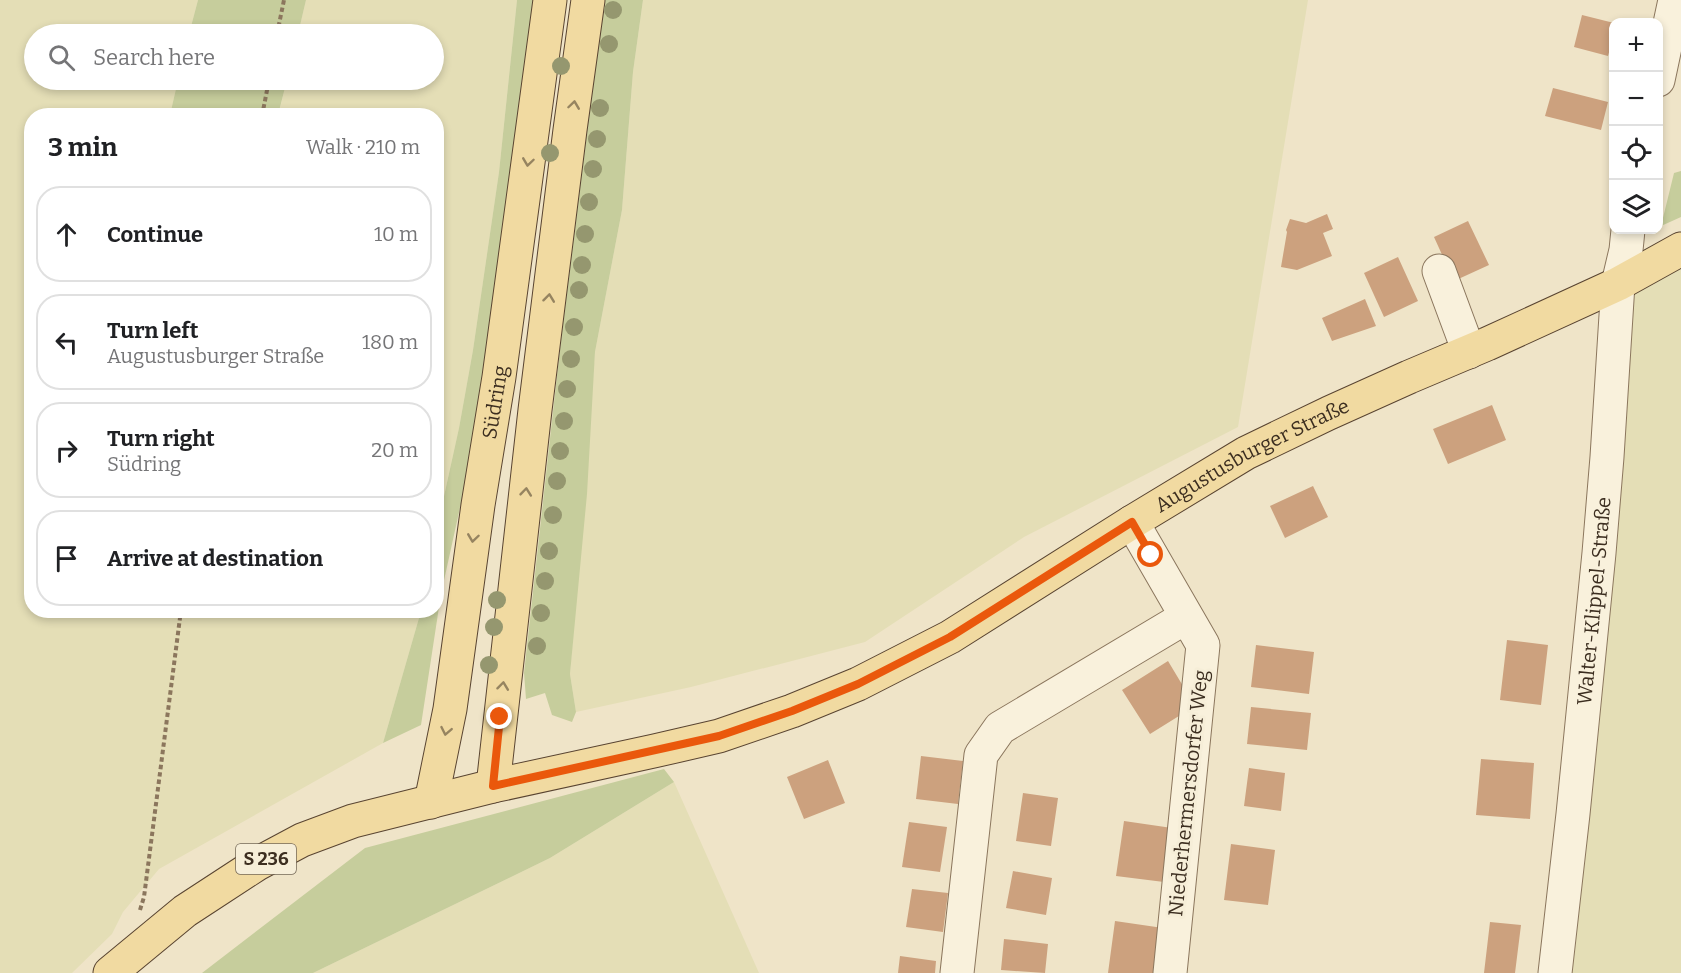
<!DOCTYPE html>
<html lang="en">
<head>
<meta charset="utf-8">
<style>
	:root { --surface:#fff; --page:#f6f6f6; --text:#202124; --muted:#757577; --line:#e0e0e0 }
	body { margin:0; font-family:Bitter,serif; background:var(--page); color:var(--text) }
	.controls { position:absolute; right:18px; top:18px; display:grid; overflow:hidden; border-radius:12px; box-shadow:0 3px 9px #0003 }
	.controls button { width:54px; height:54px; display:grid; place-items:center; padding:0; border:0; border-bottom:2px solid var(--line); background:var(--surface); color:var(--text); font:30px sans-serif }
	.stop { position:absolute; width:18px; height:18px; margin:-14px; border:4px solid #ea580c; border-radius:50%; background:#fff }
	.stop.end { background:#ea580c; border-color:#fff; box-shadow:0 2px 6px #0008 }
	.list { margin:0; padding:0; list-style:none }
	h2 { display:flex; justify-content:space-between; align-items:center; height:78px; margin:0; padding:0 24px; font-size:26px }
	h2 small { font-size:20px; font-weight:400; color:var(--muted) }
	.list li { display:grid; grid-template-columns:39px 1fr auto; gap:18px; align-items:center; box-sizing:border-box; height:96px; margin:0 12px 12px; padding:0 12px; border:2px solid var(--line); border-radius:24px }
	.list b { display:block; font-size:22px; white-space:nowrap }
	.list p { margin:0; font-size:20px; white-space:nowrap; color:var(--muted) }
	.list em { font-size:20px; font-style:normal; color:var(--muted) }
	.icon { flex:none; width:33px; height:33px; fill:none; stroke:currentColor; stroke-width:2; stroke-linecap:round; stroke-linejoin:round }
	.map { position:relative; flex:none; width:1681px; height:973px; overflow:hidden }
	.search { position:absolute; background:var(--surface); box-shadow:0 3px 9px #0003; left:24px; top:24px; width:420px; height:66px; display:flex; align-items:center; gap:15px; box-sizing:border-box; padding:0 21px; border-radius:33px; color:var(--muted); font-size:22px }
	.panel { position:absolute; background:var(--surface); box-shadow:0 3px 9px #0003; left:24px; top:108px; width:420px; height:510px; border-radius:24px }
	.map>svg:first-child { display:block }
	.farmland { fill:#e4deb6 }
	.green { fill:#c6cd9c }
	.building { fill:#cca17e }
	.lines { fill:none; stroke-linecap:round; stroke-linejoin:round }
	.minor-casing { stroke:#8b765d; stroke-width:35 }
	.major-casing { stroke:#594431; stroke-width:35 }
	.path { stroke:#8b765d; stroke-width:4; stroke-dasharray:4.5 3; stroke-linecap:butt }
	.minor { stroke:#f9f1dc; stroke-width:33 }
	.major { stroke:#f1daa1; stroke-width:33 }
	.tree { fill:#95976f }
	.oneway { stroke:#968460 }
	.route { stroke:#ea580c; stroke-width:8 }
	.labels { text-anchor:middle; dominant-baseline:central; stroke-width:6; stroke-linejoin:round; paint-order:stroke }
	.shield { fill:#f6eed8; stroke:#746857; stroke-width:1.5 }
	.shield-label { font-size:18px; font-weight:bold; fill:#3c2e20 }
	.street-label { font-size:20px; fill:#3c2e20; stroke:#f6eed8 }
</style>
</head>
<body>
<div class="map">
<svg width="1681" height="973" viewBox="0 0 1681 973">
	<rect width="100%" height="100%" fill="#efe4c8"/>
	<path class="farmland" d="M0 0H198L189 34H34V80H178L170 115 32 116V610L421 611 383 743 159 869 123 912 112 934 72 973H0Z
		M306 0H517L499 172 473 350 459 428 437 528 436 116H278L287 80H434V34H298Z
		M643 0H1308L1238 427 1024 537 865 642 691 687 576 712 570 674 595 352 622 210 633 72Z
		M1681 249V973H1555L1618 284Z
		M674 782 759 973H313L550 858Z"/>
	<path class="green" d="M198 0H306L298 34H189Z
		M517 0H536L478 426 441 594 421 725 383 743 421 611 436 610 437 528 459 428 473 350 499 172Z
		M605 0H643L633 72 622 210 595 352 587 494 570 674 576 712 572 722 552 715 545 693 526 699 524 673 577 195Z
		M178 80H287L278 115H170Z
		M1681 171V217L1661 226 1674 173Z
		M664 769 674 782 550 858 313 973H202L365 848Z"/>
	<path class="building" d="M1582 15 1614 23V34L1608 56 1574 47Z
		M1553 88 1608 102 1601 130 1545 116Z
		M1327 214 1333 229 1323 233 1332 256 1297 270 1281 267 1287 232 1286 230 1290 219 1306 223Z
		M1468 221 1489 265 1454 281 1434 237Z
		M1398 257 1418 301 1384 317 1364 273Z
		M1365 299 1376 326 1332 341 1322 318Z
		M1492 405 1506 440 1448 464 1433 429Z
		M1313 486 1328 517 1285 538 1270 506Z
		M1507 640 1548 645 1541 705 1500 700Z
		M1256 645 1314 652 1309 694 1251 687Z
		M1168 661 1195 706 1150 734 1122 690Z
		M1251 707 1311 713 1307 750 1247 744Z
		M921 756 963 761 958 804 916 799Z
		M1481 759 1534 763 1530 819 1476 815Z
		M828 760 845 803 804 819 787 777Z
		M1249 768 1285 773 1281 811 1244 806Z
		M1023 793 1058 798 1051 846 1016 841Z
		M1124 821 1172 828 1164 882 1116 876Z
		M909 822 947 827 940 872 902 867Z
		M1231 844 1275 850 1268 905 1224 900Z
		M1013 871 1052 878 1046 915 1006 908Z
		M912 889 948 893 943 932 906 927Z
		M1115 921 1163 928 1157 973H1108Z
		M1490 922 1521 925 1515 973H1484Z
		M1004 939 1048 944 1045 973 1001 970Z
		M900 956 936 961 935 973H898Z"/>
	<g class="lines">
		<g class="minor-casing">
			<g id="minor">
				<path d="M1658 80 1675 0"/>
				<path d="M1439 271 1469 352"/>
				<path d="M1132 522 1203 645 1170 973"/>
				<path d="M957 973 981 755 1000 728 1186 617"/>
				<path id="s1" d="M1555 973 1573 814 1599 553 1607 457 1618 284 1626 250 1628 230"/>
			</g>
		</g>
		<g class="major-casing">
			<g id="major">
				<path d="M493 786 535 410 570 130 588 0"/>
				<path id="s2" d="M431 802 450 709 478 505 499 377 550 0"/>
				<path id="s3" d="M110 973 185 911 257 864 302 840 353 821 493 786 654 751 719 736 792 711 858 684 950 637 1132 522 1246 453 1329 413 1409 377 1487 344 1618 284 1681 249"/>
			</g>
		</g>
		<path class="path" d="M277 34 284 0
			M262 116 269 80
			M140 910 144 897 181 610"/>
		<use href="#minor" class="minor"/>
		<use href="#major" class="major"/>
	</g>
	<g class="tree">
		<circle cx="613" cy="10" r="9"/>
		<circle cx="609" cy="44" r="9"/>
		<circle cx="561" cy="66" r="9"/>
		<circle cx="600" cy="108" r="9"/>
		<circle cx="597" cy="139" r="9"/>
		<circle cx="550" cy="153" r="9"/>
		<circle cx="593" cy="169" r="9"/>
		<circle cx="589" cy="202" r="9"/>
		<circle cx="585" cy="234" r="9"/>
		<circle cx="582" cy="265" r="9"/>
		<circle cx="579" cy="290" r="9"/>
		<circle cx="574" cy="327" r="9"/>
		<circle cx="571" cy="359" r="9"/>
		<circle cx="567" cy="389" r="9"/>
		<circle cx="564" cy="421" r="9"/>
		<circle cx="560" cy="451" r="9"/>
		<circle cx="557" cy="481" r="9"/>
		<circle cx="553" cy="515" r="9"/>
		<circle cx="549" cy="551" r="9"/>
		<circle cx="545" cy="581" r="9"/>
		<circle cx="497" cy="600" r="9"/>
		<circle cx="541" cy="613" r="9"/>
		<circle cx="494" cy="627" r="9"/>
		<circle cx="537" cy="646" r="9"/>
		<circle cx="489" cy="665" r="9"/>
	</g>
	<defs><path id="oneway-chevron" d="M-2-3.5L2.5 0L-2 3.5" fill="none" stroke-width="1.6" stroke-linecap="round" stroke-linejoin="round" transform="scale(1.5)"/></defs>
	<g class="oneway">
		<use href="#oneway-chevron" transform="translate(574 105) rotate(-82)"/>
		<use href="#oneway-chevron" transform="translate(528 162) rotate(98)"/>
		<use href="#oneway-chevron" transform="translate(549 298) rotate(-83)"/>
		<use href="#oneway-chevron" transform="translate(526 492) rotate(-84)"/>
		<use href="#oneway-chevron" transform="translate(473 538) rotate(98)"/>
		<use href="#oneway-chevron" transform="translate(503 686) rotate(-83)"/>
		<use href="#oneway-chevron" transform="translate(446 731) rotate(101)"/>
	</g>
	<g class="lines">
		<path class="route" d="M500 717 493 786 719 736 792 711 858 684 950 637 1132 522 1151 555"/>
	</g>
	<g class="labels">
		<rect class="shield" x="236" y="844" width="60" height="30" rx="4.5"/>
		<g class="shield-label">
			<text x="266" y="859">S 236</text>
		</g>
		<g class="street-label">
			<text stroke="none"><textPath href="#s2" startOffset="405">Südring</textPath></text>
			<text stroke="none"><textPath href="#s3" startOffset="1269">Augustusburger Straße</textPath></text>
			<text stroke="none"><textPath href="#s1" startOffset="374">Walter-Klippel-Straße</textPath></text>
			<text transform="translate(1188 793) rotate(-84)">Niederhermersdorfer Weg</text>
		</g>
	</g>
</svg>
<div class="controls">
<button>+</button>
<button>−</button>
<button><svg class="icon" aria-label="locate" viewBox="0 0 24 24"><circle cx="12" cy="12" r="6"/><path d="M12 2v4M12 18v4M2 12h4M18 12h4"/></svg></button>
<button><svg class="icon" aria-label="layers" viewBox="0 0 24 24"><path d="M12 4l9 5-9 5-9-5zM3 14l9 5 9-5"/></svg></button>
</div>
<div class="stop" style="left:1151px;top:555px"></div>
<div class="stop end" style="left:500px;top:717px"></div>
<div class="search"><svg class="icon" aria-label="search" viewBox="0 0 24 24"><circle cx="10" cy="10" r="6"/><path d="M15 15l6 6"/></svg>Search here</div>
<section class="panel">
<h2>3 min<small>Walk · 210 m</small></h2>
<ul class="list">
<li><svg class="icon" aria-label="ahead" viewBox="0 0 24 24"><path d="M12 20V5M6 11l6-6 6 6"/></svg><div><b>Continue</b></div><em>10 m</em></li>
<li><svg class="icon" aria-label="left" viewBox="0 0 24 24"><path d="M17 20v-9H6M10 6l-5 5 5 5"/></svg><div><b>Turn left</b><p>Augustusburger Straße</p></div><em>180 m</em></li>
<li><svg class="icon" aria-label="right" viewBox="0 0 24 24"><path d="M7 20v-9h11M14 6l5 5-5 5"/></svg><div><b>Turn right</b><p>Südring</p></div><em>20 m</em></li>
<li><svg class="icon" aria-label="arrive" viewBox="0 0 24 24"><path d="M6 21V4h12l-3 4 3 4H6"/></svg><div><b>Arrive at destination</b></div></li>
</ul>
</section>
</div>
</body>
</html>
